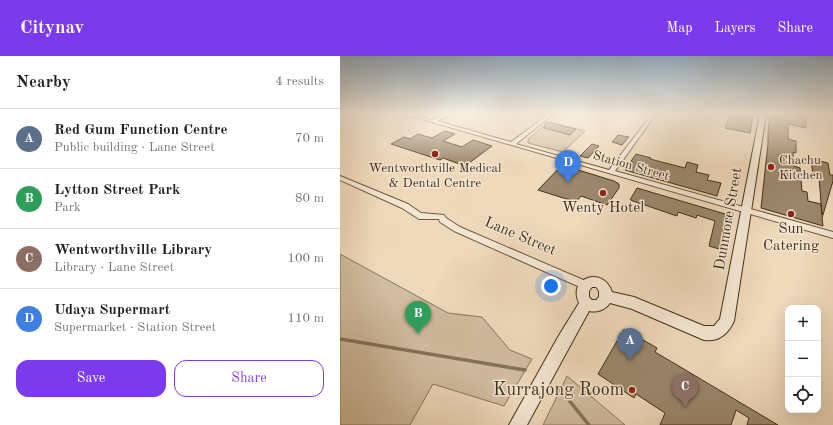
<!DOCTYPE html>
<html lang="en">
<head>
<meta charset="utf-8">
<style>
	:root { --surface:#fff; --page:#f6f6f6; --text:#222; --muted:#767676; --line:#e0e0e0; --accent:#7c3aed }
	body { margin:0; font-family:"Old Standard TT",serif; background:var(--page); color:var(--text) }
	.controls { position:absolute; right:12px; bottom:12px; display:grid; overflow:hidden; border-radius:8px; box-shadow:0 4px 16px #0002 }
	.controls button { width:36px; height:36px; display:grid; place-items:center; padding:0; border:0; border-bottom:1px solid var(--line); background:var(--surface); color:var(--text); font:20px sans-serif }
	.you { position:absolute; left:211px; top:230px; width:14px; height:14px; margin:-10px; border:3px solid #fff; border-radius:50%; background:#1a73e8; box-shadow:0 0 0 6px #1a73e833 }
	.badge { display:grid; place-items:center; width:26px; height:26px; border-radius:50%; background:var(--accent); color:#fff; font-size:13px; font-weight:700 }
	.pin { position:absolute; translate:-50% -33px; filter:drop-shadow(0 1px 2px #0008) }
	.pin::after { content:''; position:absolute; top:21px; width:14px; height:12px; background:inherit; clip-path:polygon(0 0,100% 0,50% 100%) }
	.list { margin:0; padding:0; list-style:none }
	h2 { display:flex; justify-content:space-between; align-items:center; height:52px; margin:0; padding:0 16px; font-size:17px }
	h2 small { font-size:13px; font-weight:400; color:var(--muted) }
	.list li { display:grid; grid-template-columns:26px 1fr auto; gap:12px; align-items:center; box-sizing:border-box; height:60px; padding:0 16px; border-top:1px solid var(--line) }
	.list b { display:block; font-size:15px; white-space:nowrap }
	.list p { margin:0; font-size:13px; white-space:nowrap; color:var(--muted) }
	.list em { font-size:13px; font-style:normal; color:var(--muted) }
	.actions { display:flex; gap:8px; padding:12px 16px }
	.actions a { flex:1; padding:9px 0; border:1px solid var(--accent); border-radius:12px; text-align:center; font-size:14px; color:var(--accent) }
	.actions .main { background:var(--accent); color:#fff }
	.icon { flex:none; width:22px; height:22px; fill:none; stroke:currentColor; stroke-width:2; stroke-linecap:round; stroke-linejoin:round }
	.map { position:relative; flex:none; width:493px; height:369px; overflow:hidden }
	header { display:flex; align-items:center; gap:24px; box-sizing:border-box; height:56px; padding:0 20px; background:var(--accent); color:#fff }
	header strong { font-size:19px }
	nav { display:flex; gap:22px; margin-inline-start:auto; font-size:14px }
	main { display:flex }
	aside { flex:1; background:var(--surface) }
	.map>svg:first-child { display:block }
	.green { fill:#d1bc9f; stroke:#89765b }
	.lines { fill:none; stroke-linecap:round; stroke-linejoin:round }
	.stream { stroke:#867258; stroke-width:3.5 }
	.building { fill:#9b876c; stroke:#412f17 }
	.street-casing { stroke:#6c5a40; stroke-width:2 }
	.secondary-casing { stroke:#412f17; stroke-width:2 }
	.street { fill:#f5e6d3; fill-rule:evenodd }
	.secondary { fill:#f5e6d3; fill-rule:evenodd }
	.poi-dot { fill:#8f2418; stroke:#f5e6d3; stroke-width:1.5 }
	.labels { text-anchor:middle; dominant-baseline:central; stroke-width:3; stroke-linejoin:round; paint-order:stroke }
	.far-poi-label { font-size:13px; fill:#412f17; stroke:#f5e6d3; text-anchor:start }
	.far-street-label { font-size:13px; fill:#412f17; stroke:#f5e6d3 }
	.poi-label { font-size:15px; fill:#412f17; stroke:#f5e6d3 }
	.street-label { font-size:15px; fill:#412f17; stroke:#f5e6d3 }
	.near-poi-label { font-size:18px; fill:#412f17; stroke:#f5e6d3; text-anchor:end }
</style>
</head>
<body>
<header>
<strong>Citynav</strong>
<nav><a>Map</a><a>Layers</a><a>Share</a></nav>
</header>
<main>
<aside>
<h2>Nearby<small>4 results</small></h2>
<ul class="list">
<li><span class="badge" style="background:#5c6f8a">A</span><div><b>Red Gum Function Centre</b><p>Public building · Lane Street</p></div><em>70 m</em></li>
<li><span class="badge" style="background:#2e9e5b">B</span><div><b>Lytton Street Park</b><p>Park</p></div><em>80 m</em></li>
<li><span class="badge" style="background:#8d6e63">C</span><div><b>Wentworthville Library</b><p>Library · Lane Street</p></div><em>100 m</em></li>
<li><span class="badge" style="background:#3f7fe0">D</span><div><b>Udaya Supermart</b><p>Supermarket · Station Street</p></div><em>110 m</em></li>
</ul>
<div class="actions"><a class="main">Save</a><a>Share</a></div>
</aside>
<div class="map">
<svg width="493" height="369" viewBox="0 0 493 369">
	<rect width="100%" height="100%" fill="#efd9bb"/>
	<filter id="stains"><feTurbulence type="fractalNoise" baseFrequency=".005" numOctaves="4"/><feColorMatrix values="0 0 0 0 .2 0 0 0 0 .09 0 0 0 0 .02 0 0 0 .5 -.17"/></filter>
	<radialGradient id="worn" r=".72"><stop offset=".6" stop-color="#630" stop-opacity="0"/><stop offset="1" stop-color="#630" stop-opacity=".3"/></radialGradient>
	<path class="green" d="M209 66 245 75 223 96 188 87V83Z
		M0 198 108 257 142 261 170 294 192 303 164 350 93 328 70 369H0Z
		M227 320 285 369H203Z"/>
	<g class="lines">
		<path class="stream" d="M0 283 185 314
			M220 333 249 369"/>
	</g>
	<path class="building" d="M390 58H407L413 60 410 77 385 72Z
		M432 58H466V72L448 68V83L456 85V97L453 96 454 110 460 112 462 135 467 136 468 145 481 148 482 159 479 121 473 120 471 103 488 107 490 119H493V125L482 162 483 170 421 152 428 88V77L430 59H432Z
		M206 66 236 73 230 79 204 72Z
		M105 75 115 78 103 85 122 91 133 84 152 90 125 110 103 102 100 104 51 88 64 81 70 83 78 78 92 82Z
		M278 79 289 81 282 89 272 86Z
		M252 88 259 90 248 102 240 100Z
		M296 98 311 102 310 103 345 112 347 106 358 109 356 116 369 119 367 124 381 127 377 140 285 114Z
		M222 109 274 125 279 128V132L267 149 241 140 236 146 198 134Z
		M297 132 392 160 386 195 369 190 375 165 357 159 356 162 338 156 337 160 290 144Z
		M284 273 317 292 315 296 438 369H407L409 362 396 354 391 369H320L325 357 296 338 294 342 258 318Z"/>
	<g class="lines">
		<g class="street-casing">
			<path id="street" d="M64 58H70L92 64 105 58H110V59L97 65 171 86 209 58H213L176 88 269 114 312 58H316L275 115 493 176V182Z
				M414 58H419L424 61 420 62Z
				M0 120 68 148 81 157 104 159 106 162 120 171 248 226 250 229 248 232 245 233 242 232 114 175 100 166 99 163H79L62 152 0 124Z"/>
		</g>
		<g class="secondary-casing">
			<path id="secondary" d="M420 58H426L394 265C388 278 379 286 364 284L292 253 270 247C265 254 257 257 249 255L187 369H169L218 281 239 247C227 222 263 209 272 236L294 241 364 270H374L380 263ZM256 231 259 235V241L256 244H252L249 241V235L252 231Z"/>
		</g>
		<use href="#street" class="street"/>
		<use href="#secondary" class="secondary"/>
	</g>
	<linearGradient id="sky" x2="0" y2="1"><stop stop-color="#93acc0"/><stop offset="0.53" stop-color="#f8eee0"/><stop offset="1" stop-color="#f8eee0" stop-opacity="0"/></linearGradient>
	<rect width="493" height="109" fill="url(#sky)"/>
	<g class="poi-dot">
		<circle cx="95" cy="98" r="4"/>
		<circle cx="431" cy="111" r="4"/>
		<circle cx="263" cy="137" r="4"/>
		<circle cx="451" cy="158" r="4"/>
		<circle cx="292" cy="334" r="4"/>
	</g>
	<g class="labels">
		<g class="far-poi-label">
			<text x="439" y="104">Chachu<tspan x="439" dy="15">Kitchen</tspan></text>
			<text x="95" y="112" text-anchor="middle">Wentworthville Medical<tspan x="95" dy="15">&amp; Dental Centre</tspan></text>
		</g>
		<g class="far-street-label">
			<text transform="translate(291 110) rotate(16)">Station Street</text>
		</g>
		<g class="poi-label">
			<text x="263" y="152">Wenty Hotel</text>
			<text x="451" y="173">Sun<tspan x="451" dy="17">Catering</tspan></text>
		</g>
		<g class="street-label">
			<text transform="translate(389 163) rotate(-80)">Dunmore Street</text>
			<text transform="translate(180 181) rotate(23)">Lane Street</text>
		</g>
		<g class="near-poi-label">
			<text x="284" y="334">Kurrajong Room</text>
		</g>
	</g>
	<rect width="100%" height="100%" filter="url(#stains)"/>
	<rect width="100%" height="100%" fill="url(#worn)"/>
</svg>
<div class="controls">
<button>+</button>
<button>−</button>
<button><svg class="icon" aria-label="locate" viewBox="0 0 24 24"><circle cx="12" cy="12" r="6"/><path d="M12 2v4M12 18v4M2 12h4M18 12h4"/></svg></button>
</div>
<div class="you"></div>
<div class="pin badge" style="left:290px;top:305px;background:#5c6f8a">A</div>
<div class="pin badge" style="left:78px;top:278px;background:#2e9e5b">B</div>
<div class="pin badge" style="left:345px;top:351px;background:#8d6e63">C</div>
<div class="pin badge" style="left:228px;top:127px;background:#3f7fe0">D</div>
</div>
</main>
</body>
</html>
